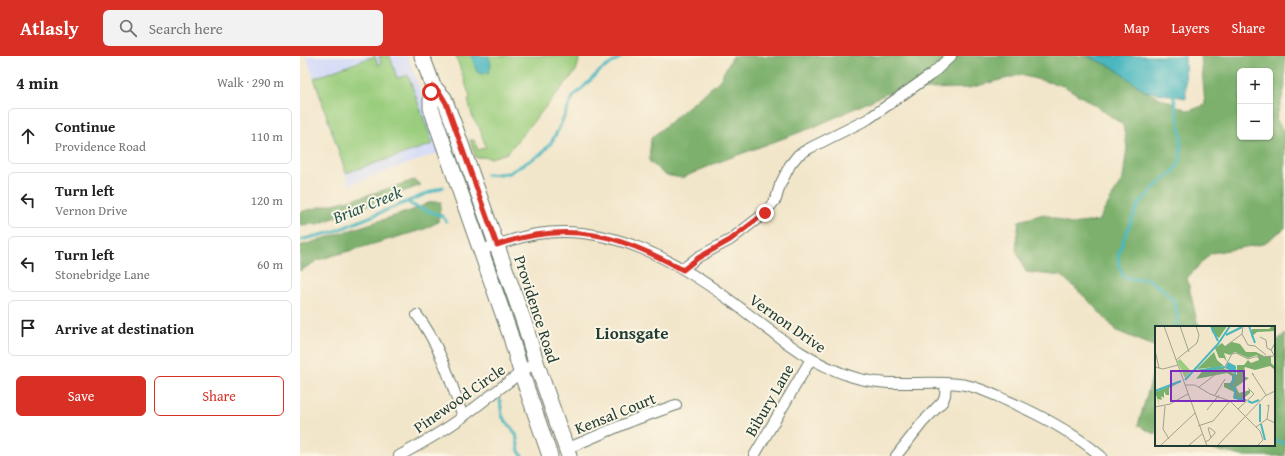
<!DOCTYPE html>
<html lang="en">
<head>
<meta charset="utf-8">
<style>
	:root { --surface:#fff; --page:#f2f2f2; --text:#222; --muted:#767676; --line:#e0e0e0; --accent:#d93025 }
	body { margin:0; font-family:"Gentium Book Plus",serif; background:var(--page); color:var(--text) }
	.controls { position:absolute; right:12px; top:12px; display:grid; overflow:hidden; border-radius:6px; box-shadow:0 1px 3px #0004 }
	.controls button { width:36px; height:36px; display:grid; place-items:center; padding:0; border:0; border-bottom:1px solid var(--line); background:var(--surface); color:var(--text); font:20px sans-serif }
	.stop { position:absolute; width:12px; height:12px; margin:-9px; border:3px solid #d93025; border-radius:50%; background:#fff }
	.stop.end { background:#d93025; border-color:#fff; box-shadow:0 1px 4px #0008 }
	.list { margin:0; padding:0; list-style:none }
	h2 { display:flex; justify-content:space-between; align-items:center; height:52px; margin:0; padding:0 16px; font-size:17px }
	h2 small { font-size:13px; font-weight:400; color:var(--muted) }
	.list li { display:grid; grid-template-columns:26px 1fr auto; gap:12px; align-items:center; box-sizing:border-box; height:56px; margin:0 8px 8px; padding:0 8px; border:1px solid var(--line); border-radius:6px }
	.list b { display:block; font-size:15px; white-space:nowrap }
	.list p { margin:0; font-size:13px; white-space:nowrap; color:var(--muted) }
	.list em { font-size:13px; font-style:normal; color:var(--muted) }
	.actions { display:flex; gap:8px; padding:12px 16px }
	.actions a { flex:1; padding:9px 0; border:1px solid var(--accent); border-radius:6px; text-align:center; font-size:14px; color:var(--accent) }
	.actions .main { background:var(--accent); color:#fff }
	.icon { flex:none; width:22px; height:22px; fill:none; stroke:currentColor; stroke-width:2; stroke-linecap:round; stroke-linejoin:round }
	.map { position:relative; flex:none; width:985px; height:400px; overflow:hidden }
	header { display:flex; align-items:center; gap:24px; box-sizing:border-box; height:56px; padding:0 20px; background:var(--accent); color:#fff }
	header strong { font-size:19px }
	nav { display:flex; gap:22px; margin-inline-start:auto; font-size:14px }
	.search { width:280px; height:36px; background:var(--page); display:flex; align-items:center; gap:10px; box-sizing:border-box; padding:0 14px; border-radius:6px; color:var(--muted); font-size:15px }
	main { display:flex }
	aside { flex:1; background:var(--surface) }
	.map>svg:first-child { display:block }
	.built { fill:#d1d9f9 }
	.green { fill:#9acd7d; stroke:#5c8558 }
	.forest { fill:#7bb06c; stroke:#4d7650; fill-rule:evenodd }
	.water { fill:#48b7bf; stroke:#347a7a }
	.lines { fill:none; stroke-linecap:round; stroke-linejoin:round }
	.stream { stroke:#48b7bf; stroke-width:3 }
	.minor-casing { stroke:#697868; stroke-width:12 }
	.primary-casing { stroke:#697868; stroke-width:17 }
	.minor { stroke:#fff; stroke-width:10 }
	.primary { stroke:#fff; stroke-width:15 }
	.route { stroke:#d93025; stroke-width:5 }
	.labels { text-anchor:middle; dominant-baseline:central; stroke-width:4; stroke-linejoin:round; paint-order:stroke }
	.street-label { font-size:16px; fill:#1f3d34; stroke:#fcf5e5 }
	.water-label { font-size:17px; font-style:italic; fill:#295c57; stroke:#fcf5e5 }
	.neighbourhood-label { font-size:17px; font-weight:bold; fill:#1f3d34; stroke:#fcf5e5 }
	.inset-river { fill:none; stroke:#48b7bf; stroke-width:2 }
	.inset-road { fill:none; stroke:#9ea28e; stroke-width:1 }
	.view { fill:#7b2cbf; fill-opacity:0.15; stroke:#7b2cbf; stroke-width:2 }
	.inset-edge { fill:none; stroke:#1f3d34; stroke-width:2 }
</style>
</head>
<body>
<header>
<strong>Atlasly</strong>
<div class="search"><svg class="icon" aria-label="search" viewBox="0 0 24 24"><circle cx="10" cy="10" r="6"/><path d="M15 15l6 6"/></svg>Search here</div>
<nav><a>Map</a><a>Layers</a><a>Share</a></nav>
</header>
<main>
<aside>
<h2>4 min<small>Walk · 290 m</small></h2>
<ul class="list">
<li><svg class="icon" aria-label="ahead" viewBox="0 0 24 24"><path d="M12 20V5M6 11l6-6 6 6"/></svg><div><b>Continue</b><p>Providence Road</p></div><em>110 m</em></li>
<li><svg class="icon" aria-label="left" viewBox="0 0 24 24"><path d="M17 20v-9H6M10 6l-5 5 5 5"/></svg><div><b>Turn left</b><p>Vernon Drive</p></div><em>120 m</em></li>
<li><svg class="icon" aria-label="left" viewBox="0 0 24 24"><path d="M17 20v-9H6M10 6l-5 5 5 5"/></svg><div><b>Turn left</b><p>Stonebridge Lane</p></div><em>60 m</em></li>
<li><svg class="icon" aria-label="arrive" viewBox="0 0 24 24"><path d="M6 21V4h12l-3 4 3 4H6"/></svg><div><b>Arrive at destination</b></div></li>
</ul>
<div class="actions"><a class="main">Save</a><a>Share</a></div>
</aside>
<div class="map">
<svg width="985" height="400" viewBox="0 0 985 400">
	<rect width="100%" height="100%" fill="#fcf5e5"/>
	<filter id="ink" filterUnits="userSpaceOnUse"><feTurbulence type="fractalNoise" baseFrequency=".025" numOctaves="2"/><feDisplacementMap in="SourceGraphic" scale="8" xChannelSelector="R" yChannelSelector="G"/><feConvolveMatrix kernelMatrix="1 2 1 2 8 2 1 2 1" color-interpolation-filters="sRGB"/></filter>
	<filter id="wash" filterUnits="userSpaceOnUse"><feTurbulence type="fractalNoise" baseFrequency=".012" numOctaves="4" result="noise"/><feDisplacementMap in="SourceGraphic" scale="16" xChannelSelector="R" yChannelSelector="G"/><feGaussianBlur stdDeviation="0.9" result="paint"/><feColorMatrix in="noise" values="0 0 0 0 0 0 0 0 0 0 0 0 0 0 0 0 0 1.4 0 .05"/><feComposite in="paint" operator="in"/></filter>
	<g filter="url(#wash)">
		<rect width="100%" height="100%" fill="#f2e6ca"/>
		<path class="built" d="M6 0H108L141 96 49 129Z"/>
		<path class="green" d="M75 0 78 9 81 8 79 0H90L97 22 108 19 133 88 46 117 14 22Z
			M156 0H278L279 5 276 15 207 97 191 102 180 101 176 102 170 84H174L178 94 186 91 179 71 173 63 168 44 170 41Z"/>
		<path class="forest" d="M433 0H786L811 10 845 35 889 55 905 49 901 0H985V31L976 63 985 77V172L963 188 911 197 887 222 897 266 902 271H856V291L817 275 786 242 762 220 726 216 716 193 719 165 744 158 770 168 798 165 823 122 827 91 823 69 798 51 764 30 720 19 669 32 627 33 586 38 514 71 416 107 382 122 365 119 349 105 351 82 419 25ZM940 15H970V81H940Z
			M114 124 121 129 18 168 0 169V156L65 140Z
			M131 146H141L138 166 125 173 18 204 0 215V190L110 155Z
			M985 278V400H942L892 389H974V287Z
			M856 301V379L838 369 854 315Z"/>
		<path class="water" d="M171 0H189L191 9 189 16C185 18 182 19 177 16Z
			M786 0H885L886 42 845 35 811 10Z"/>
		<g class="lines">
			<path class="stream" d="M873 37 881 79 880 106 873 116 855 131 838 149 822 187 818 200 819 212 824 221 831 223H848L861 232 874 245 877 258V271
				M186 119 209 117 241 98 251 87 258 74 273 41 301 14 323 0
				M108 146 112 149 142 160 146 165
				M0 184 33 176 143 131
				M200 344 202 360 216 378 219 395 222 400
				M974 385 985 387"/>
		</g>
	</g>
	<g filter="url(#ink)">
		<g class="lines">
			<g class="minor-casing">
				<path id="minor" d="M181 194C199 188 218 181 237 178 310 167 378 205 435 248 474 277 505 306 553 321 588 332 624 324 659 328 676 330 692 338 708 345 743 360 772 376 801 400
					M383 213 398 201 430 184 465 157 476 143 480 129 490 109 498 99 510 92 568 63 632 18 651 0
					M117 259C140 289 151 326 163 361
					M266 393 334 364 376 349
					M99 400C121 388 144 375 164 360 188 342 211 323 236 306
					M454 400 511 303
					M596 400 623 366 643 345 645 339 646 327"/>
			</g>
			<g class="primary-casing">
				<path id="primary" d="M122 0 133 30 144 42 157 77 208 221 224 266 236 306 269 400
					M133 30 131 41V52L210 278 221 316 250 400"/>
			</g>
			<use href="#minor" class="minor"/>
			<use href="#primary" class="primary"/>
		</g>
	</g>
	<g class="lines" filter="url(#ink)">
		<path class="route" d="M131 36 133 30 140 37 146 47 197 189C268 164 319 178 383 214L398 202 430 184 465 157"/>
	</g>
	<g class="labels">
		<g class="street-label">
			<text transform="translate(237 253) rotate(72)">Providence Road</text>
			<text transform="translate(488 267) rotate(35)">Vernon Drive</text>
			<text transform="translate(159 342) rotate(-35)">Pinewood Circle</text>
			<text transform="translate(469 344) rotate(-60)">Bibury Lane</text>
			<text transform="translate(315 357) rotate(-22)">Kensal Court</text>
		</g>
		<g class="water-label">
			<text transform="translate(67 148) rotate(-22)">Briar Creek</text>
		</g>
		<g class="neighbourhood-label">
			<text x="332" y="276">Lionsgate</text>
		</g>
	</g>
	<g transform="translate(855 270)">
		<rect width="120" height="120" fill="#f2e6ca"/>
		<path d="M25 33 36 45 30 52 22 35Z" fill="#9acd7d"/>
		<path d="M56 0H72L64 12 57 6ZM117 0 120 1V5L102 6 96 11 97 3H114ZM77 16 85 18 91 26H101L109 30H116V37L120 41V44L115 40 100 44 90 41 88 50 94 52 81 61 84 67 95 64V67L89 72 92 74 90 76 78 72 79 66 69 61V57H75L77 54V50L72 47 41 53 49 43 64 40 82 49V39H89L93 34 96 37 104 34 102 29 93 32 80 26 75 29 69 27 72 36 69 32H64L60 22 67 17 70 20ZM59 26 62 34 69 40 42 43ZM26 56 14 62V69H11L9 65V72L6 70 7 74 3 73 5 80 0 66Z" fill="#7bb06c"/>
		<path d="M73 36 81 40V48L70 42Z" fill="#48b7bf"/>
		<path class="inset-river" d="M56 0 63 15M94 0 100 17M71 9 87 1M40 45 70 41M80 48 76 60 80 63V72L91 74M30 54 63 18 75 0M0 65 26 55M93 75 97 77 104 74M105 78V96M106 98 110 114"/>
		<path class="inset-road" d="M9 0 52 120M25 0 34 26M88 0 87 8 93 19 100 20 111 29M105 11 111 14 112 22 116 24M72 19 87 8M0 24 4 42M119 29 116 24 120 17M99 31 120 30M21 34 42 17 44 9 41 0M0 41 8 43 23 39M99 49 97 47 111 69M30 59H40L55 68 75 75 105 105 108 114 102 120M44 61 69 42 77 28 81 27 93 33 99 31M60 69 70 53M10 80 8 103 14 113M0 81 15 78 33 68M83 83 99 68 93 62M52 84 64 69M112 93 114 79 112 80M43 100 58 95 75 75M101 101 112 93 120 97M50 116 54 114 60 107V106L55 102H53L56 112M5 120 40 87M33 120 47 108M62 120 110 70 120 65"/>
		<path class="view" d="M16 45H89V75H16Z"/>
		<rect width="120" height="120" class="inset-edge"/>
	</g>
</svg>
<div class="controls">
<button>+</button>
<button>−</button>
</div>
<div class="stop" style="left:131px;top:36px"></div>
<div class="stop end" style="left:465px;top:157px"></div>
</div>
</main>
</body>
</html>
